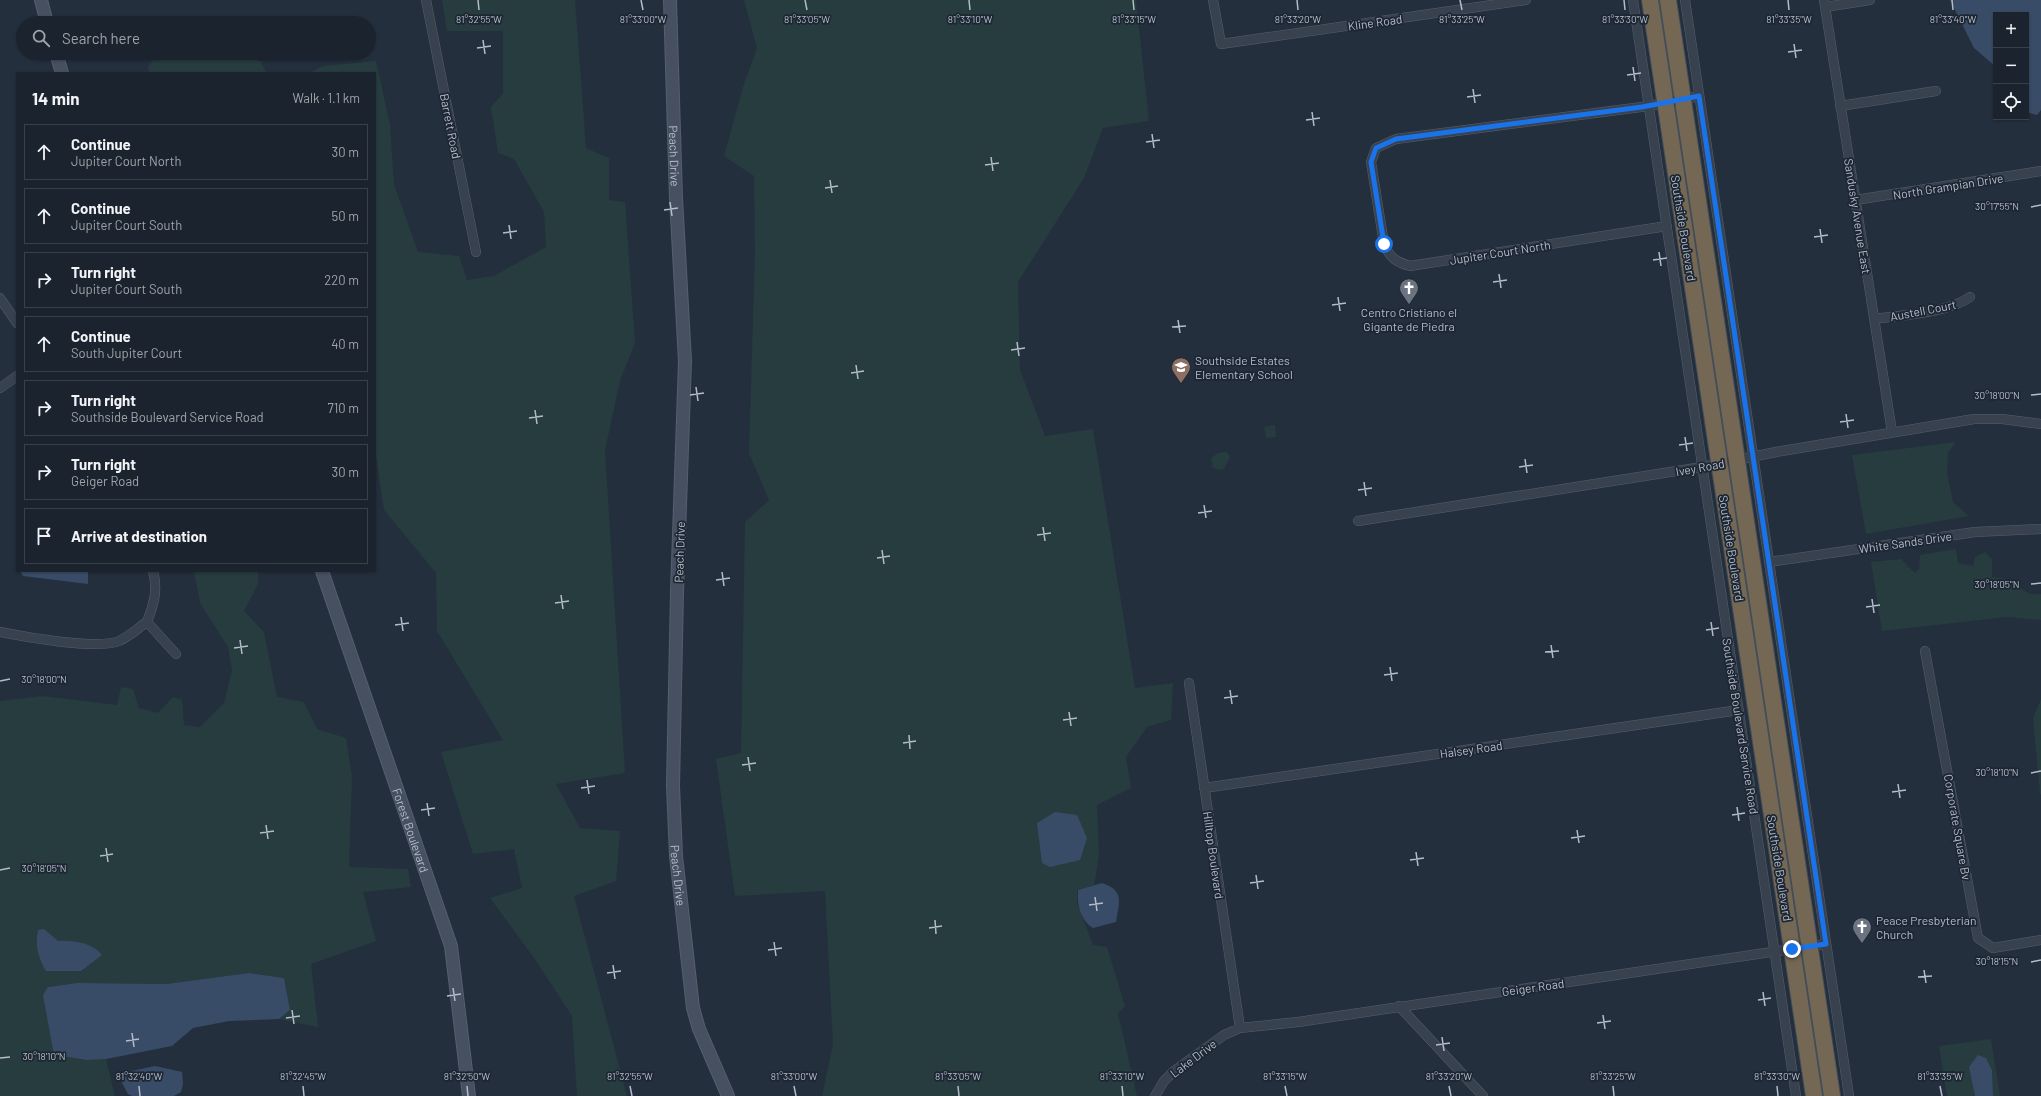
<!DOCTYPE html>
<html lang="en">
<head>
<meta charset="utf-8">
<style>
	:root { --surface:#1b232e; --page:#242b36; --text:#f1f3f6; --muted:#a0a4aa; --line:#39404a }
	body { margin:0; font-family:Barlow,sans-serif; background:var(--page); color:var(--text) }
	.controls { position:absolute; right:12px; top:12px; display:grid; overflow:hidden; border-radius:0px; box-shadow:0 1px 3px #0004 }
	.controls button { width:36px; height:36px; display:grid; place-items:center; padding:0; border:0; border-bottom:1px solid var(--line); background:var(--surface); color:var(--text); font:20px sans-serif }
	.stop { position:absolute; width:12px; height:12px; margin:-9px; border:3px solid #1a73e8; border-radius:50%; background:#fff }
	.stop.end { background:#1a73e8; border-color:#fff; box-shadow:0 1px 4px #0008 }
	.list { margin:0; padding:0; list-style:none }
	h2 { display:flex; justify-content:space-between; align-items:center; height:52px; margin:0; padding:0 16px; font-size:17px }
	h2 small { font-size:13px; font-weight:400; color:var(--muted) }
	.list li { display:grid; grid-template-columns:26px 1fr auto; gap:12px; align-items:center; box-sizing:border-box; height:56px; margin:0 8px 8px; padding:0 8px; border:1px solid var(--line); border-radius:0px }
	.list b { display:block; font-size:15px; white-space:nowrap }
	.list p { margin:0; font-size:13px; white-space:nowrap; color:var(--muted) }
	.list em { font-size:13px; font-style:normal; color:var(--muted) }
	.icon { flex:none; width:22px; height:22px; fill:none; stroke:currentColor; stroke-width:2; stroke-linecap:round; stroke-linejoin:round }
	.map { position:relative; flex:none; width:2041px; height:1096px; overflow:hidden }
	.search { position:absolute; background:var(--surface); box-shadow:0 1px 3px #0004; left:16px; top:16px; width:360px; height:44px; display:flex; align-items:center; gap:10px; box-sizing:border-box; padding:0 14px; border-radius:22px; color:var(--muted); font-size:15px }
	.panel { position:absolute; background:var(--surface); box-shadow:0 1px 3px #0004; left:16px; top:72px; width:360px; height:500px; border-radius:0px }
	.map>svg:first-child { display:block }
	.green { fill:#263c3f }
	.water { fill:#394c67 }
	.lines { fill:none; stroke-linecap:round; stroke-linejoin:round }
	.street-casing { stroke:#565f6c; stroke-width:10 }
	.secondary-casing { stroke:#565f6c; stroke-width:14 }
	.highway-casing { stroke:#434c59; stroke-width:18 }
	.street { stroke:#38414e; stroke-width:9 }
	.secondary { stroke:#465061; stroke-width:12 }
	.highway { stroke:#746855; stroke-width:16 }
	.route { stroke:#1a73e8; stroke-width:5 }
	.ticks { fill:none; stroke:#b4bcc9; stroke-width:1.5 }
	.labels { text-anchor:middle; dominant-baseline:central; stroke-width:3.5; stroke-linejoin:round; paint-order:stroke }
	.street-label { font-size:12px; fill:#b4bcc9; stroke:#1d2633 }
	.poi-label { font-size:12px; fill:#b4bcc9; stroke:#1d2633; text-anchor:start }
	.ticks-label { font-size:10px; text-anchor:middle; fill:#b4bcc9; stroke:#1d2633; stroke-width:3.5; stroke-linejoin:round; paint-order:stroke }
</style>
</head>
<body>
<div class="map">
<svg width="2041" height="1096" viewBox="0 0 2041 1096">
	<rect width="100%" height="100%" fill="#242f3e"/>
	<path class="green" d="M442 0H575L586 148 609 158V200L625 202 635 343 620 381 605 450 625 773 556 784 580 828 620 831 616 881 574 896 627 1096H577L572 1016 534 958 490 898 522 888 514 849 473 854 441 752 503 740 437 631 436 573 384 510 375 450V73H309L323 66 376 61 390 125 394 184 418 252 459 256 467 280 494 276 546 247 544 212 514 159 498 153 491 107 503 93V31H447Z
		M744 0H1136L1149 121 1103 128 1084 178 1018 282 1020 370 1045 436 1093 429 1135 688 1173 683 1171 720 1147 727 1126 757 1131 788 1097 805 1099 855 1094 886 1077 890V903L1093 945 1107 947 1125 1006 1118 1013 1137 1096H822L833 1044 825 891 735 896 716 759 741 753 745 522 769 500 749 453 755 251 754 176 724 156 743 87 757 48Z
		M188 53H232L260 61 267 73H149L148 67 158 54 182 56Z
		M1275 425 1276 437 1266 438 1264 427Z
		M1956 442 1948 453 1947 473 1953 502 1969 516 1866 534 1852 455Z
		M1227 452 1230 457 1224 469 1219 470 1213 468 1211 458 1218 453Z
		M1956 549 1958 563 1973 566 1975 557 1985 552 1992 559V577L2015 580C2022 590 2027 596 2041 594V620L2006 617 1882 631 1871 562 1901 559 1915 573 1919 569 1920 555Z
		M194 571H258V584L244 611 264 632 277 697 304 702 317 729 346 738 352 776 349 867 408 869 411 887 363 892 376 941 311 964 318 1027 279 1019 290 1010 284 978 249 973 166 984 77 983 48 987 54 1055 87 1060 106 1059 115 1096H0V701L42 696 117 705 121 687 133 689 139 708 158 713 173 697 182 700 184 725 200 727 224 703 232 670 228 647 200 603Z
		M2041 699V794H2040L2033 718Z
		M1991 1039 2000 1096H1993L1992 1070 1974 1093 1975 1096H1947L1939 1046Z"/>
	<path class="water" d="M1950 0H2041V110L2037 115 2026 112V15H1996V67L1974 48Z
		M20 571H88V584L23 576Z
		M1055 812 1077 815 1087 838 1080 860 1050 867 1042 863 1037 823Z
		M1102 883C1125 891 1119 902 1116 922L1093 928C1080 920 1077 904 1078 890Z
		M44 929 58 941C73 940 93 943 102 955L81 971H46C38 957 35 946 38 930Z
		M249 973 284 978 290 1010 279 1019 229 1021 193 1028 172 1046 106 1059 87 1060 54 1055 43 995 48 987 77 983 166 984Z
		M1978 1055 1986 1058 1992 1070 1993 1096H1975L1969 1067Z
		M155 1066 182 1072 183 1084 181 1092 174 1096H132L128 1094 122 1083 123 1076 127 1072Z"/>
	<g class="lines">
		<g class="street-casing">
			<path id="street" d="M426 0 476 252
				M1213 0 1221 44 1526 0
				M1633 0 1796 1096
				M1685 0 1849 1096
				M1824 0 1892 432
				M1825 7 1870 0
				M1840 106 1936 91
				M1855 200 2041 171
				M1667 226 1410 266C1396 262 1390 258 1384 244L1371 162 1376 148 1396 139 1649 106 1699 96
				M0 298 17 323
				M1874 319C1902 315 1948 313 1970 297
				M0 388 17 376
				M1358 521 1702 467 1776 452 1974 419H2002L2041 424
				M1769 562 1975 532 2041 529
				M147 622C154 604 158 590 153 571
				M147 622 176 654
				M0 632C24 637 98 650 119 641 130 636 138 628 147 622
				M1925 651 1978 938 1993 948 2041 940
				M1189 683 1240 1028
				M1204 788 1739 710
				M1399 1006 1483 1096
				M1155 1096 1164 1081 1174 1071 1224 1035 1240 1028 1298 1022 1826 944"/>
		</g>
		<g class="secondary-casing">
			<g id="secondary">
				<path d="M41 0 47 23"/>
				<path id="s1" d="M670 0 676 198 685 361 677 592 673 786 676 856 693 1008 699 1029 728 1096"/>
				<path d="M56 53 62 73"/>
				<path id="s2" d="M322 571 451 946 469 1096"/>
			</g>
		</g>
		<g class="highway-casing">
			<path id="highway" d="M1650 0 1814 1096
				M1668 0 1832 1096"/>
		</g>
		<use href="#street" class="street"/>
		<use href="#secondary" class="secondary"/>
		<use href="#highway" class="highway"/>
	</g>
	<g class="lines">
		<path class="route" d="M1384 244 1371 162 1376 148 1396 139 1642 107 1699 96 1826 944 1792 949"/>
	</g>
	<path class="ticks" d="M478 0 479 10M641 0 643 10M805 0 807 10M969 0 970 10M1133 0 1134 10M1297 0 1298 10M1460 0 1462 10M1624 0 1625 10M1788 0 1789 10M1952 0 1953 10M483 40 485 54M1794 44 1796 58M477 48 491 46M1788 52 1802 50M1633 67 1635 81M1627 75 1641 73M1473 89 1475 103M1467 97 1481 95M1312 112 1314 126M1306 120 1320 118M1152 134 1154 148M1146 142 1160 140M991 157 993 171M985 165 999 163M830 180 832 193M825 188 838 186M670 202 672 216M2031 207 2041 205M664 210 678 208M509 225 511 239M1820 229 1822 243M503 233 517 231M1814 237 1828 235M1659 252 1661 266M1653 260 1667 258M1499 274 1501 288M1493 282 1507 280M1338 297 1340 311M1332 305 1346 303M1178 320 1180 333M1172 327 1186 326M1017 342 1019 356M1011 350 1025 348M856 365 858 379M851 373 864 371M696 387 698 401M690 395 704 393M2031 395 2041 394M535 410 537 424M1846 414 1848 428M529 418 543 416M1840 422 1854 420M1685 437 1687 451M1679 445 1693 443M1525 459 1527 473M1519 467 1533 465M1364 482 1366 496M1358 490 1372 488M1204 505 1206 518M1198 513 1212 511M1043 527 1045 541M1037 535 1051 533M882 550 884 564M877 558 890 556M722 572 724 586M716 580 730 578M2031 584 2041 583M561 595 563 609M1872 599 1874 613M555 603 569 601M1866 607 1880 605M401 617 403 631M1711 622 1713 636M395 625 409 623M1706 630 1719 628M240 640 242 654M1551 645 1553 658M234 648 248 646M1545 652 1559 651M1390 667 1392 681M1384 675 1398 673M0 681 10 679M1230 690 1232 704M1224 698 1238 696M1069 712 1071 726M1063 720 1077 718M909 735 910 749M903 743 916 741M748 757 750 771M742 765 756 763M2031 773 2041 771M587 780 589 794M1898 784 1900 798M581 788 595 786M1892 792 1906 790M427 803 429 816M1737 807 1739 821M421 810 435 808M1732 815 1745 813M266 825 268 839M1577 830 1579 843M260 833 274 831M1571 838 1585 836M106 848 108 862M1416 852 1418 866M100 856 113 854M1410 860 1424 858M0 870 10 868M1256 875 1258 889M1250 883 1264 881M1095 897 1097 911M1089 905 1103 903M935 920 936 934M929 928 942 926M774 942 776 956M768 950 782 948M2031 962 2041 960M613 965 615 979M1924 970 1926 983M607 973 621 971M1918 977 1932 976M453 988 455 1001M1763 992 1765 1006M447 996 461 994M1758 1000 1771 998M292 1010 294 1024M1603 1015 1605 1029M286 1018 300 1016M1597 1023 1611 1021M132 1033 134 1047M1442 1037 1444 1051M126 1041 139 1039M1436 1045 1450 1043M0 1058 10 1057M139 1086 140 1096M303 1086 304 1096M467 1086 468 1096M630 1086 632 1096M794 1086 796 1096M958 1086 959 1096M1122 1086 1123 1096M1285 1086 1287 1096M1449 1086 1451 1096M1613 1086 1614 1096M1777 1086 1778 1096M1940 1086 1942 1096"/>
	<defs>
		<g id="church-pin" transform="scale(1)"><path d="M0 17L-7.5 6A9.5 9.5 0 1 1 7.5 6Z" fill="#6b7280" stroke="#1d2633"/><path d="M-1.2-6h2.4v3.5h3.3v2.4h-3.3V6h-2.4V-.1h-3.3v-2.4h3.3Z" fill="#fff"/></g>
		<g id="school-pin" transform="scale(1)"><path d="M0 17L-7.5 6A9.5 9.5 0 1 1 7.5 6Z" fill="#8d6e63" stroke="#1d2633"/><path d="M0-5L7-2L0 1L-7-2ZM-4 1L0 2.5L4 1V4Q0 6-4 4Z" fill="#fff"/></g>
	</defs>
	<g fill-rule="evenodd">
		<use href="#church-pin" x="1409" y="288"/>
		<use href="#school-pin" x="1181" y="367"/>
		<use href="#church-pin" x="1862" y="927"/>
	</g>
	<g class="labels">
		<g class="street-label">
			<text transform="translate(1375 22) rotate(-8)">Kline Road</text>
			<text transform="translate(451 126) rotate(79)">Barrett Road</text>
			<text stroke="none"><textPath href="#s1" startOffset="156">Peach Drive</textPath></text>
			<text transform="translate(1948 186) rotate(-9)">North Grampian Drive</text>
			<text transform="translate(1858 216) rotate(81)">Sandusky Avenue East</text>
			<text transform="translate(1684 228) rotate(81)">Southside Boulevard</text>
			<text transform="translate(1500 252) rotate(-9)">Jupiter Court North</text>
			<text transform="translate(1923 310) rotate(-11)">Austell Court</text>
			<text transform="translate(1700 467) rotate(-10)">Ivey Road</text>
			<text transform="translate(1905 542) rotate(-8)">White Sands Drive</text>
			<text transform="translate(1732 548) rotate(81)">Southside Boulevard</text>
			<text transform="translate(679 552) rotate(-88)">Peach Drive</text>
			<text transform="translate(1741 726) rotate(81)">Southside Boulevard Service Road</text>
			<text transform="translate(1471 749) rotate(-8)">Halsey Road</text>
			<text transform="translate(1958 827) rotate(80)">Corporate Square Bv</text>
			<text stroke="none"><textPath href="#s2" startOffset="274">Forest Boulevard</textPath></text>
			<text transform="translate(1214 855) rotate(82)">Hilltop Boulevard</text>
			<text transform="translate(1780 868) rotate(81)">Southside Boulevard</text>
			<text stroke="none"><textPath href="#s1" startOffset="876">Peach Drive</textPath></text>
			<text transform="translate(1533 987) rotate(-8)">Geiger Road</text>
			<text transform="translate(1193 1058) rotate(-37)">Lake Drive</text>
		</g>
		<g class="poi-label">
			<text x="1409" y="312" text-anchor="middle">Centro Cristiano el<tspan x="1409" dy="14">Gigante de Piedra</tspan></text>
			<text x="1195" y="360">Southside Estates<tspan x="1195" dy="14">Elementary School</tspan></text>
			<text x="1876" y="920">Peace Presbyterian<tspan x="1876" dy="14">Church</tspan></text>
		</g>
	</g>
	<g class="ticks-label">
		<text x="479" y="23">81°32'55"W</text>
		<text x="643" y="23">81°33'00"W</text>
		<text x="807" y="23">81°33'05"W</text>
		<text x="970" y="23">81°33'10"W</text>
		<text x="1134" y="23">81°33'15"W</text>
		<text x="1298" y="23">81°33'20"W</text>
		<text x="1462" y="23">81°33'25"W</text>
		<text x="1625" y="23">81°33'30"W</text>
		<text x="1789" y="23">81°33'35"W</text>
		<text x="1953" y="23">81°33'40"W</text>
		<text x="1997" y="210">30°17'55"N</text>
		<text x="1997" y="399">30°18'00"N</text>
		<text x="1997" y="588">30°18'05"N</text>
		<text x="44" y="683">30°18'00"N</text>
		<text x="1997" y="776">30°18'10"N</text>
		<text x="44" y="872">30°18'05"N</text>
		<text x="1997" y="965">30°18'15"N</text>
		<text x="44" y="1060">30°18'10"N</text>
		<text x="139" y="1080">81°32'40"W</text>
		<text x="303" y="1080">81°32'45"W</text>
		<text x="467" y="1080">81°32'50"W</text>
		<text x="630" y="1080">81°32'55"W</text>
		<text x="794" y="1080">81°33'00"W</text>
		<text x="958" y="1080">81°33'05"W</text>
		<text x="1122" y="1080">81°33'10"W</text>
		<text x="1285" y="1080">81°33'15"W</text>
		<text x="1449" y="1080">81°33'20"W</text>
		<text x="1613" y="1080">81°33'25"W</text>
		<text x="1777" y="1080">81°33'30"W</text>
		<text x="1940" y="1080">81°33'35"W</text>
	</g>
</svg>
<div class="controls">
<button>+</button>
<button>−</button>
<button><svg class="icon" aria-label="locate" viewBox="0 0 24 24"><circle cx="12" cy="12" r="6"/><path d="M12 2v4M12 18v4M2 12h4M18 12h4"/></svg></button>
</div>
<div class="stop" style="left:1384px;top:244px"></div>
<div class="stop end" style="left:1792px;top:949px"></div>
<div class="search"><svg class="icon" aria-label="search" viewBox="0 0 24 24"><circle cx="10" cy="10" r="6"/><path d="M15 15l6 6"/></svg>Search here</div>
<section class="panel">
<h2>14 min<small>Walk · 1.1 km</small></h2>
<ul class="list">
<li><svg class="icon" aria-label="ahead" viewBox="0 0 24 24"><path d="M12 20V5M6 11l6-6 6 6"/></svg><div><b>Continue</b><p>Jupiter Court North</p></div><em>30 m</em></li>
<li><svg class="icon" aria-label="ahead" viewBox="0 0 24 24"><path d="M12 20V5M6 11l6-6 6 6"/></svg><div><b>Continue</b><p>Jupiter Court South</p></div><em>50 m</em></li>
<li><svg class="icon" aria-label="right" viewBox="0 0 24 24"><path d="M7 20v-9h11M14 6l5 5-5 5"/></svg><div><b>Turn right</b><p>Jupiter Court South</p></div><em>220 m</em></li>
<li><svg class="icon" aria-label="ahead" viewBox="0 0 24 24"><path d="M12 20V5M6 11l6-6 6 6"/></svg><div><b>Continue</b><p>South Jupiter Court</p></div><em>40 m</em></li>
<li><svg class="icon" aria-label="right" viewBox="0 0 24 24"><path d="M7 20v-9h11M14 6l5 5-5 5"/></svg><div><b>Turn right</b><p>Southside Boulevard Service Road</p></div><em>710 m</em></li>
<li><svg class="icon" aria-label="right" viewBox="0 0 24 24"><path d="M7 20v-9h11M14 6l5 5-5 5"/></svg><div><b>Turn right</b><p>Geiger Road</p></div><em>30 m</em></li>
<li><svg class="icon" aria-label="arrive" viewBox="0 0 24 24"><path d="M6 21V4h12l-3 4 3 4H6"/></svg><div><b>Arrive at destination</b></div></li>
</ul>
</section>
</div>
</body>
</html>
